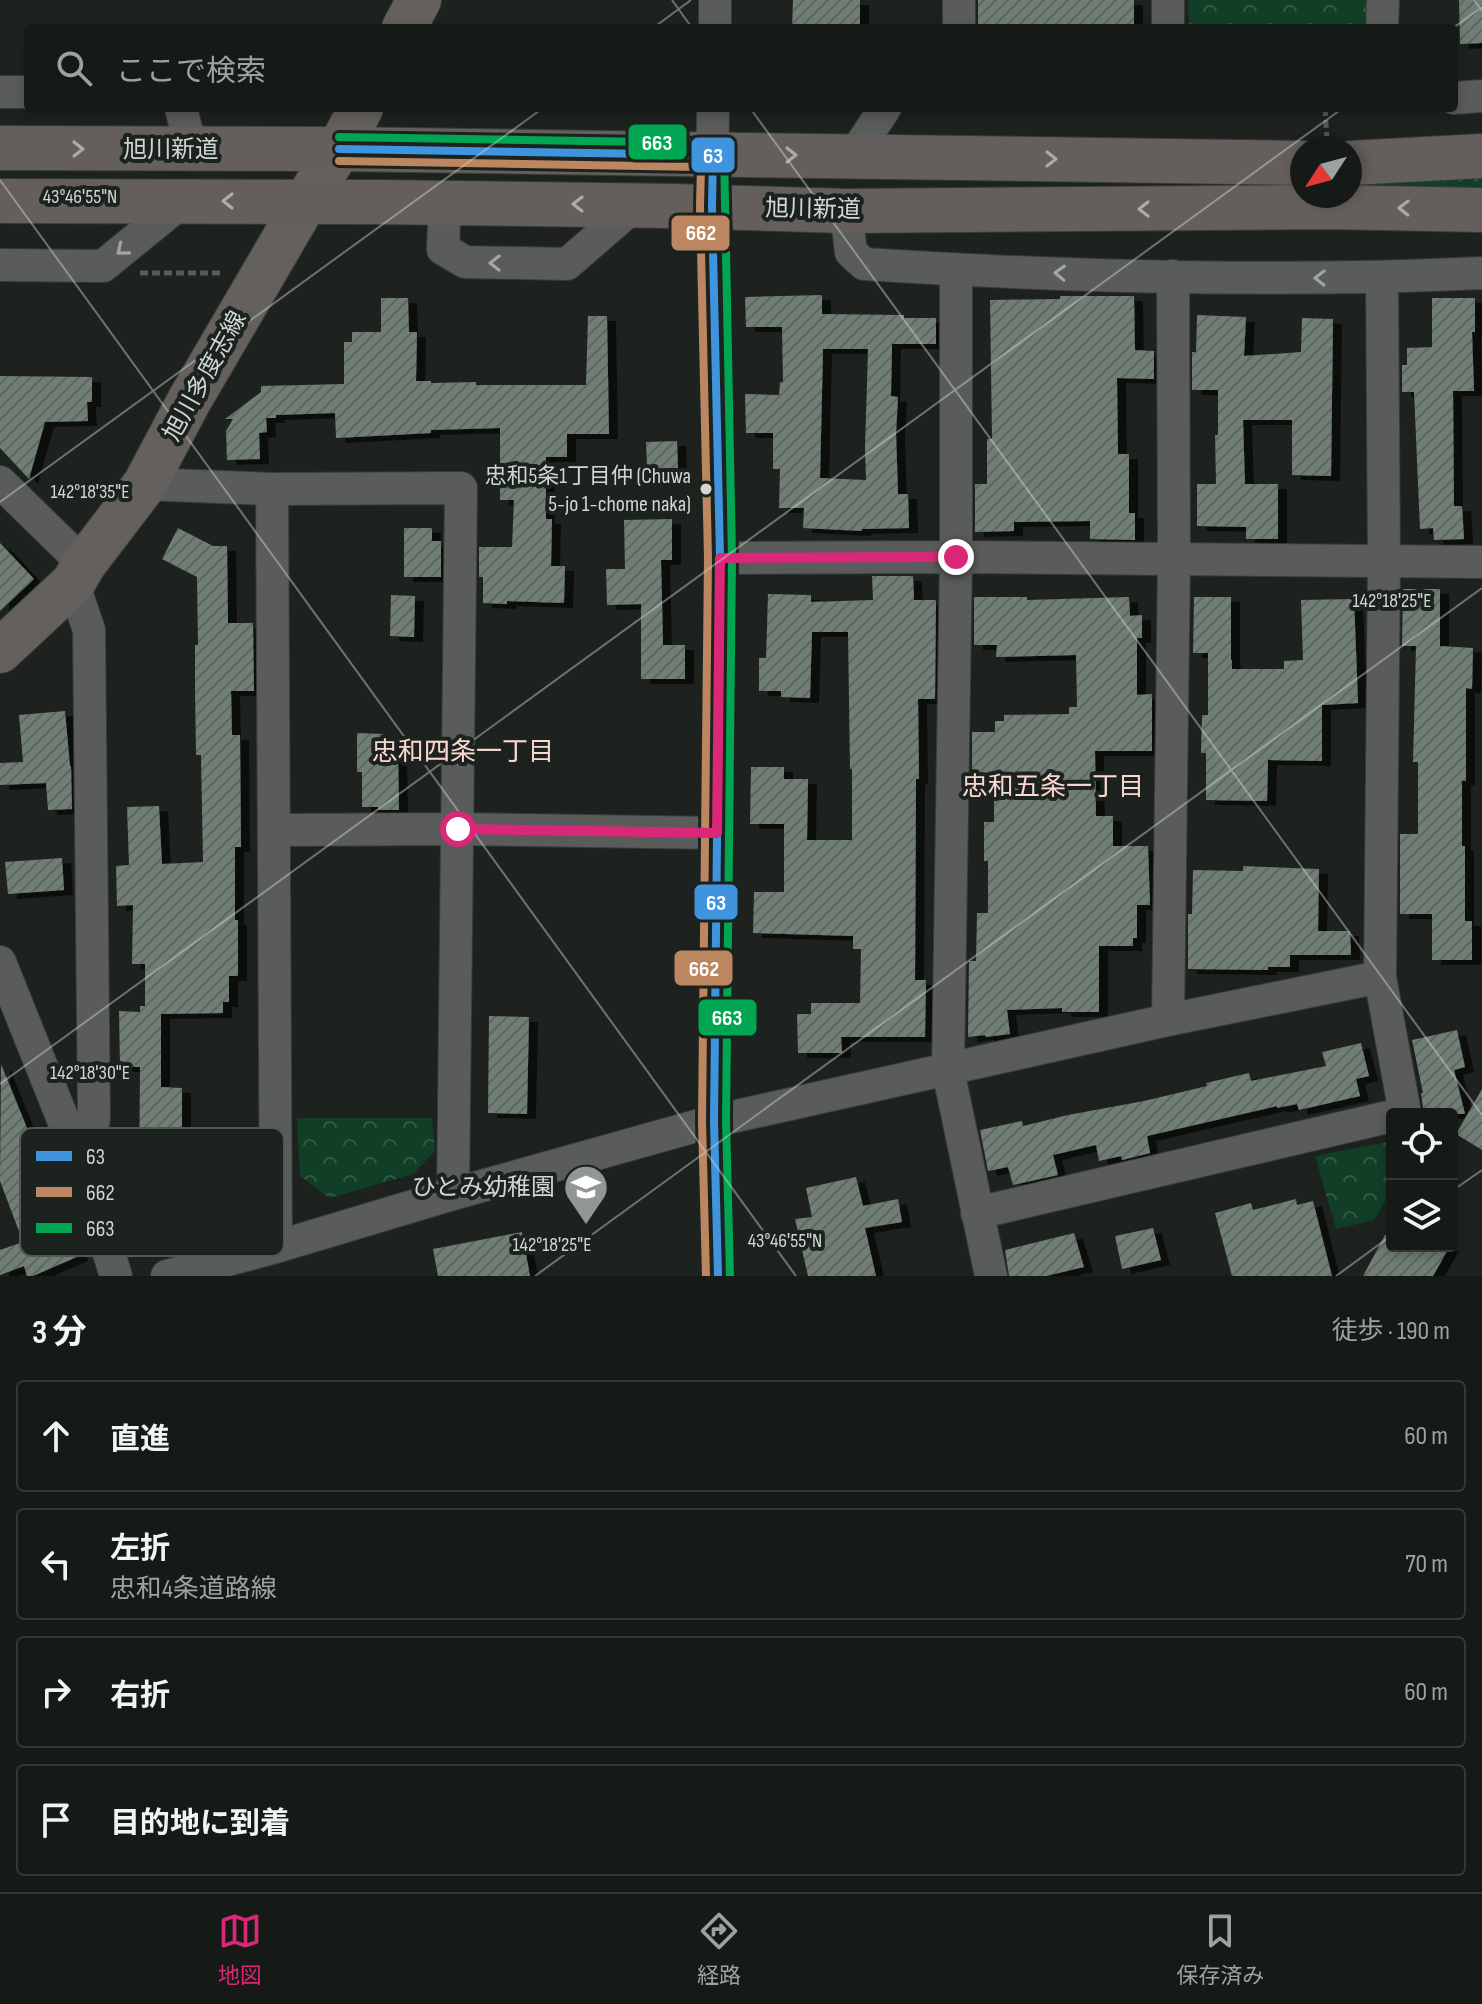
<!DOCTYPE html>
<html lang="ja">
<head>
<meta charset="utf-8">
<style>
	:root { --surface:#161a17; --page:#1f2320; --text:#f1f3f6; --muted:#9ea1a1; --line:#353836; --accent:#db2777 }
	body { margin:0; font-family:"Sofia Sans Condensed","Noto Sans JP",sans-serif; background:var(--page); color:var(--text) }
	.controls { position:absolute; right:24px; bottom:24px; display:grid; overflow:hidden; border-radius:8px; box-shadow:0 4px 12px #0003 }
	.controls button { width:72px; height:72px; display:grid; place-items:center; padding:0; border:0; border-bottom:2px solid var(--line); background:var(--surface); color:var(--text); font:40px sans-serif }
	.compass { position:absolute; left:1290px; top:136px; width:72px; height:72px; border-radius:50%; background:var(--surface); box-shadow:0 4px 12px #0003; rotate:234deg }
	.stop { position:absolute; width:24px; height:24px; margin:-18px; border:6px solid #db2777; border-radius:50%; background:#fff }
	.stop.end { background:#db2777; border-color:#fff; box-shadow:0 2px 8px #0008 }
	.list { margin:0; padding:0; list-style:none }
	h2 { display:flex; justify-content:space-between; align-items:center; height:104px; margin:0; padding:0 32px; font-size:34px }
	h2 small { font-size:26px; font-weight:400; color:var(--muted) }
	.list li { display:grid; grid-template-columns:52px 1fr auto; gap:24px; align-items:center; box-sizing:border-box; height:112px; margin:0 16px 16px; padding:0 16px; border:2px solid var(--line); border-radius:8px }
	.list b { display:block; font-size:30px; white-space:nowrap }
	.list p { margin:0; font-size:26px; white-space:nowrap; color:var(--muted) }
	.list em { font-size:26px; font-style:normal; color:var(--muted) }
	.icon { flex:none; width:44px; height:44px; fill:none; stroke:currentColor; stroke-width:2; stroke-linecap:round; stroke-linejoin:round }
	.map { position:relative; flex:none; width:1482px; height:1276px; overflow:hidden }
	.search { position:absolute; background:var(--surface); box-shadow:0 4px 12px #0003; left:24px; right:24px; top:24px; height:88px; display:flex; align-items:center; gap:20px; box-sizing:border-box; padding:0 28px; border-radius:8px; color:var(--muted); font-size:30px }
	.sheet { height:616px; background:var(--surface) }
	nav { display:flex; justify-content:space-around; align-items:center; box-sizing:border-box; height:112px; border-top:2px solid var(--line); background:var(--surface); font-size:22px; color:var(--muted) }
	nav a { display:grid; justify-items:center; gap:4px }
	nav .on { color:var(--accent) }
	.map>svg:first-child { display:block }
	.grass { fill:url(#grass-dots) }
	.park { fill:url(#park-crowns) }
	.building { fill:url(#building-hatch); fill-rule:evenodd; filter:url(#shadow) }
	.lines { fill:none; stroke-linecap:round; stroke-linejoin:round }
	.minor-casing { stroke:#383c39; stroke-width:34 }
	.primary-casing { stroke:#383c39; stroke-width:46 }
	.trunk-casing { stroke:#383c39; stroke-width:46 }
	.path { stroke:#585b59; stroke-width:5; stroke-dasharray:8 4; stroke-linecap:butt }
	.minor { stroke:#595c5a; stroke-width:32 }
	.primary { stroke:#63605d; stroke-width:44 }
	.trunk { stroke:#645f5c; stroke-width:44 }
	.bus-1-casing { stroke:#1c231f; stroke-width:14 }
	.bus-2-casing { stroke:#1c231f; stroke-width:14 }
	.bus-3-casing { stroke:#1c231f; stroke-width:14 }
	.bus-1 { stroke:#4094de; stroke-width:8 }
	.bus-2 { stroke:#bb8660; stroke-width:8 }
	.bus-3 { stroke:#00a651; stroke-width:8 }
	.oneway { stroke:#abaca9 }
	.oneway2 { stroke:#a1a5a3 }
	.route { stroke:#db2777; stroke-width:10 }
	.ticks { fill:none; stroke:#d1d6d3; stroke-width:2; stroke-opacity:0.45 }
	.bus-dot { fill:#d1d6d3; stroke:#1c231f; stroke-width:3 }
	.labels { text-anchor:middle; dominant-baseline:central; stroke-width:8; stroke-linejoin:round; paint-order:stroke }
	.bus-label { font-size:22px; fill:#d1d6d3; stroke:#1c231f; text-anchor:end }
	.street-label { font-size:24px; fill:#d1d6d3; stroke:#1c231f }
	.poi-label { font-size:24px; fill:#d1d6d3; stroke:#1c231f; text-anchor:end }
	.neighbourhood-label { font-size:26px; fill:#fad8d0; stroke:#1c231f }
	.key { fill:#1c231f; stroke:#525955; stroke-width:2 }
	.key-label { font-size:22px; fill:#d1d6d3 }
	.ticks-label { font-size:20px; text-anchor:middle; fill:#d1d6d3; stroke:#1c231f; stroke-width:8; stroke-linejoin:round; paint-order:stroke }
	.line-badge { stroke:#1c231f; stroke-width:3 }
	.badge-label { font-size:22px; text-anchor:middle; font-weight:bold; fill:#fff }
</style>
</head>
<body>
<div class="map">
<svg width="1482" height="1276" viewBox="0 0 1482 1276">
	<defs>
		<pattern id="grass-dots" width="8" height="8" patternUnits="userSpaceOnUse" patternTransform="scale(2)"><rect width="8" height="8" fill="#113e27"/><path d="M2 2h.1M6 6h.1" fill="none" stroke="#335945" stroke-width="1.8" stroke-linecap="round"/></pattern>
		<pattern id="park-crowns" width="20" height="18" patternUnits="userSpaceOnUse" patternTransform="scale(2)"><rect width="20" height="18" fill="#113e27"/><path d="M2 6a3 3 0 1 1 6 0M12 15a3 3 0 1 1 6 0" fill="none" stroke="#335945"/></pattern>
		<pattern id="building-hatch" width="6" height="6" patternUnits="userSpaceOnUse" patternTransform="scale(2)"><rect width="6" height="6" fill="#6f7e75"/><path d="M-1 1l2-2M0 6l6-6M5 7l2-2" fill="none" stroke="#5e6862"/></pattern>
		<filter id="shadow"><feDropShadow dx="9" dy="5" stdDeviation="0" flood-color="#0009"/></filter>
	</defs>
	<rect width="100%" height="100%" fill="#1d221f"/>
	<path class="grass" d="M1482 175V195L1350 193V179Z"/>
	<path class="park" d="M1188 0H1370V28H1189Z
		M297 1118H432L435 1151 413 1174 330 1198 300 1176Z
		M1392 1141V1190L1374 1220 1336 1229 1315 1156Z"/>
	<path class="building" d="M793 0H860V28H792Z
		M978 0H1134V28H978Z
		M1459 0H1482V43L1460 44Z
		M822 295V314L904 315V318H936V344H892L891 396 898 397 896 433 898 494H908L909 528 862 529V531L803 528 804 508H779L780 469H773V433H746L745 394 779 395 780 382H783L782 327H746L745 297ZM823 349H868L865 448 866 480 820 478Z
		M1060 296H1134L1135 350 1154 351V379L1117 378 1118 454H1129V513H1135V540L1090 539V521L1014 522V531L975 532V484H987V439H992L990 300 1060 299Z
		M381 298H408L409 332H417L416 381H431V383L476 382V385H586L588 316H607L609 434H567V457H546V519H552L551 566H565L564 603 507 601V604L483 603V577H479V547H512L514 500H500V428L431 430V433L336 438 335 413 276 415V418H266L267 432 259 433 260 459 227 460 226 431 233 419H225L261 392V386L344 384V342H352V332H381Z
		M1432 298H1475V332H1472L1474 391H1453L1454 506H1462L1464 539 1434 540 1433 528 1420 529 1414 392H1402V365H1407V348L1432 347Z
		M1197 315 1246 317 1244 356 1301 352 1302 318 1333 319 1331 476 1292 475V420H1243L1245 484H1278V539H1246V527L1197 526V484H1216L1215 435H1218V390H1192V352H1196Z
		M0 376 92 377V402H87L88 421 45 422 29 479 0 448Z
		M677 441 678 468 647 469 646 442Z
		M672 519V560H661L663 645H685V679H641V604L607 605 606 569H625L624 520Z
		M178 528 213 546H227L228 623H253L254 691H231L232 735H240L241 847H235V920H238V976H229V1002H223V1013L161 1014V1087L182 1088V1138L242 1139 241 1197 181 1196V1227H130V1183H139L140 1067H120L119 1011 140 1012V1006H145V964H132L133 905 117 906 116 866 129 865 127 807 159 806 162 864 203 862 201 755H196L195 690V645H198L197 577 162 559Z
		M404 528H432V541H441V577H404Z
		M0 543 34 579 0 611Z
		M872 576H913L914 600H936L935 699H918L919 779H916L915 980H926L925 1037H841L842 1053H798L797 1014H811V1003H860L861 949H853V936L753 933 754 892H784V824H750L751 767H784V779H808L807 840H852V769H850L848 632H812L810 698 781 697V691H759V658H766L768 594 811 595V602L873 600Z
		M1403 589H1440V646L1473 648 1472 689 1466 688V781H1462V846H1465V921H1472V960H1432V914H1400V834H1418V762H1413L1416 646H1402Z
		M391 595 415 596 414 637 390 636Z
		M974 597H1027V600L1129 597 1130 616 1142 615V638H1137V695L1152 694V751H1095L1096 816H1113V846H1148L1150 905H1137V938H1133V946H1099V1012H1062V1008L1007 1010 1010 1034 986 1037 985 1035 968 1037 969 961H976L977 913H988V861H984V822H994V776L972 777V732H995V721H1004V715L1069 714V707H1077L1076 655 996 657 997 645H974Z
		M1194 597H1231V660H1232V669H1284V661L1303 660 1301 600 1354 599 1358 703 1322 705V761L1268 760 1267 801 1206 800V753H1201L1202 715H1208V653H1193Z
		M65 711 70 766H71L72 809 48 810 46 783 0 785V763L23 762 19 715Z
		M357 733 384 734V750L398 751 399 810H378V807H362V772H357Z
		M62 858 64 890 8 894 5 862Z
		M1243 866 1319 869 1318 931H1350L1351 955H1290V967H1268V970L1188 969V914H1192L1193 870 1243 871Z
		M489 1016 529 1017 527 1114 488 1113Z
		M1457 1030 1465 1067 1454 1070 1465 1114H1424L1421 1093H1423L1412 1040Z
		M1361 1043 1369 1076 1356 1079 1360 1096 1299 1110 1297 1104 1277 1108V1106L1147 1136 1150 1153 1122 1160 1121 1156 1099 1161 1096 1145 1053 1155 1058 1175 1013 1185 1008 1167 988 1171 980 1130 1022 1121 1023 1126 1068 1115 1144 1101 1207 1086 1206 1083 1249 1073 1251 1081 1326 1066 1322 1052Z
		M1 1064 79 1256 33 1276H27L24 1266 0 1275V1250L23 1242 0 1181Z
		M1482 1089V1150L1456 1134Z
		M856 1177 863 1206 898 1199 902 1222 865 1228 876 1276H808L795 1219 812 1217 806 1188Z
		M1296 1199 1297 1205 1313 1201 1332 1276H1232L1215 1213 1251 1203 1253 1210Z
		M1153 1228 1161 1260 1122 1269 1115 1236Z
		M522 1232 530 1276H438L433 1249Z
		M1074 1233 1084 1267 1046 1276H1009L1005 1250Z
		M1385 1235 1392 1238V1246H1450L1433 1276H1363Z"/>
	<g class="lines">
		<g class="minor-casing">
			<path id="minor" d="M959 0V28
				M715 28V0
				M1168 28V0
				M1382 28 1383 0
				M0 92H28
				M1454 98 1482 96
				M181 108 191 149
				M713 108 712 206 720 558 714 1121 718 1276
				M854 155 885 108
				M445 203 443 249 465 262 567 264 635 205
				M846 211 851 252 864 264C1069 277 1276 283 1482 273
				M0 265 103 266 183 201
				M956 270V557L948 1070 991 1276
				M0 482 84 564
				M145 484 272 489 461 488 453 1194
				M272 489 276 1247
				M720 558 956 557 1482 562
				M73 583 89 630 94 1118 84 1172
				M275 830 458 829 717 833
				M0 962 84 1172 116 1276
				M1380 977 1405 1113 1400 1114
				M1168 1020 1174 559 1173 276
				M977 1213 1392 1116
				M167 1276 276 1247 453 1194 714 1121 1168 1020 1380 977 1384 561 1382 278"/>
		</g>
		<g class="primary-casing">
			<path id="primary" d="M404 28 419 0
				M0 651 73 583 84 564 145 484 189 401 306 201 339 149 361 108"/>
		</g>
		<g class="trunk-casing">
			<path id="trunk" d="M0 148 339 149 1302 163
				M1350 163 1482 156
				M0 201 374 202 674 206 846 211 1329 207 1482 210"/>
		</g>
		<path class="path" d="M1325 108 1327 139
			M140 273H222"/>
		<use href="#minor" class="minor"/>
		<use href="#primary" class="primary"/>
		<use href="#trunk" class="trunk"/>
		<g class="bus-1-casing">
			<path id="bus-1" d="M339 149 713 155 712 206 720 558 714 1121 718 1276"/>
		</g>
		<g class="bus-2-casing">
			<path id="bus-2" d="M339 161 701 167 700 206 708 558 702 1121 706 1276"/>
		</g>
		<g class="bus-3-casing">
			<path id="bus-3" d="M339 137 713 143 720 145 724 151 732 558 726 1121 730 1276"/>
		</g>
		<use href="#bus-1" class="bus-1"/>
		<use href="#bus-2" class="bus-2"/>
		<use href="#bus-3" class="bus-3"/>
	</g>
	<defs><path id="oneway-chevron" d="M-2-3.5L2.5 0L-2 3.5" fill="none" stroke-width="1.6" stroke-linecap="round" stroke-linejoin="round" transform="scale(2)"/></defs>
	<g class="oneway">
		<use href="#oneway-chevron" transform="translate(78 149)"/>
		<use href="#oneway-chevron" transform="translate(791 155)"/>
		<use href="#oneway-chevron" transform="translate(1051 159) rotate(1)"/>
		<use href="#oneway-chevron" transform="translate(228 201) rotate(180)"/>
		<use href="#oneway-chevron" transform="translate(578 204) rotate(-179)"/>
		<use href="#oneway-chevron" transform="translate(1404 208) rotate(-179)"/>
		<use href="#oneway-chevron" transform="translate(1144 209) rotate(180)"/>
	</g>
	<g class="oneway2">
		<use href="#oneway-chevron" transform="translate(122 250) rotate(141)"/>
		<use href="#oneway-chevron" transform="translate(495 263) rotate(-179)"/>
		<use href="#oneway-chevron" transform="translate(1060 273) rotate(-178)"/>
		<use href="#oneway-chevron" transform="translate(1320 278) rotate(-179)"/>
	</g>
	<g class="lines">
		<path class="route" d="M458 829 717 833 720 558 956 557"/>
	</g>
	<path class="ticks" d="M672 0 692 28M1474 0 1482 11M653 28 691 0M1453 28 1482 7M750 108 1482 1115M0 180 796 1276M0 502 543 108M0 1084 1343 108M1452 1191 1482 1170M535 1276 1482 588M1336 1276 1392 1235"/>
	<defs>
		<g id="school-pin" transform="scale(2.3)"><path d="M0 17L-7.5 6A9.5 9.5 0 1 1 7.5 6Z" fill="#929794" stroke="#1c231f"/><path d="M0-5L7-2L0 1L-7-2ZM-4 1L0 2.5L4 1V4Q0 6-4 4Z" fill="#fff"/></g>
	</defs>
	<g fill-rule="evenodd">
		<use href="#school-pin" x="586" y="1187"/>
	</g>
	<circle class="bus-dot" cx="706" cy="489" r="7"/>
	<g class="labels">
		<g class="bus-label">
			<text x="691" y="476">忠和5条1丁目仲 (Chuwa<tspan x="691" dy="28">5-jo 1-chome naka)</tspan></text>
		</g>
		<g class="street-label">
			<text x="171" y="149">旭川新道</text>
			<text transform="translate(813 209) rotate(1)">旭川新道</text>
			<text transform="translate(205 376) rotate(-61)">旭川多度志線</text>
		</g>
		<g class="poi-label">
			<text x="555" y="1187">ひとみ幼稚園</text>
		</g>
		<g class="neighbourhood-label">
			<text x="463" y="752">忠和四条一丁目</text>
			<text x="1053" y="787">忠和五条一丁目</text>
		</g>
	</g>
	<rect x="20" y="1128" width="264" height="128" rx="12" class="key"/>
	<rect x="36" y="1151" width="36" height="10" fill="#4094de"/>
	<rect x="36" y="1187" width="36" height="10" fill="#bb8660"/>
	<rect x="36" y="1223" width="36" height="10" fill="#00a651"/>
	<g class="key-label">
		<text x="86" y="1164">63</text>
		<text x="86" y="1200">662</text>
		<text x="86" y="1236">663</text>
	</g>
	<g class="ticks-label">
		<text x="80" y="203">43°46'55"N</text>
		<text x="90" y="498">142°18'35"E</text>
		<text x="1392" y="607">142°18'25"E</text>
		<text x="90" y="1079">142°18'30"E</text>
		<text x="785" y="1247">43°46'55"N</text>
		<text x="552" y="1251">142°18'25"E</text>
	</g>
	<g class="line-badge">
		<rect x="627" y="123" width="61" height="38" rx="8" fill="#00a651"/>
		<rect x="690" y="136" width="46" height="38" rx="8" fill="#4094de"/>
		<rect x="670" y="214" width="61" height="38" rx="8" fill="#bb8660"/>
		<rect x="693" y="883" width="46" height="38" rx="8" fill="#4094de"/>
		<rect x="673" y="949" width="61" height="38" rx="8" fill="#bb8660"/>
		<rect x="697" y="998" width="61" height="39" rx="8" fill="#00a651"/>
	</g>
	<g class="badge-label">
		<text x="657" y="150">663</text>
		<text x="713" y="163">63</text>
		<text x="701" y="240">662</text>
		<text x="716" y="910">63</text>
		<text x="704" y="976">662</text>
		<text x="727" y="1025">663</text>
	</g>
</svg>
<div class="controls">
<button><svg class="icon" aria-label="locate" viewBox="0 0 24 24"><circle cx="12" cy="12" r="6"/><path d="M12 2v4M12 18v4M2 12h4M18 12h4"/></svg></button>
<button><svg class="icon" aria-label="layers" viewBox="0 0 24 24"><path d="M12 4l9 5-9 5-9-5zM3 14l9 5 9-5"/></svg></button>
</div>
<svg class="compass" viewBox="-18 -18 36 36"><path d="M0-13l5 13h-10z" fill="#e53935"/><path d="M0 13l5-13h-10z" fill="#9ea1a1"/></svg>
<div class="stop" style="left:458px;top:829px"></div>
<div class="stop end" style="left:956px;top:557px"></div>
<div class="search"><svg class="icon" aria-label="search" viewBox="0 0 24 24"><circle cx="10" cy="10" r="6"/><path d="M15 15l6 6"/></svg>ここで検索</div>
</div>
<section class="sheet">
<h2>3 分<small>徒歩 · 190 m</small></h2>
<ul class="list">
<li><svg class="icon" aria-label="ahead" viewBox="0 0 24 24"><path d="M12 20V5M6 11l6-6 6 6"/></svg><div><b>直進</b></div><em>60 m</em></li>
<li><svg class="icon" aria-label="left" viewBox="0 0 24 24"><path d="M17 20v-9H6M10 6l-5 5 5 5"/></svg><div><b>左折</b><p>忠和4条道路線</p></div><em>70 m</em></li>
<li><svg class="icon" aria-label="right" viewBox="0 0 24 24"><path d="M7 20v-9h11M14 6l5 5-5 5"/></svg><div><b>右折</b></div><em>60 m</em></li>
<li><svg class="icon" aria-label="arrive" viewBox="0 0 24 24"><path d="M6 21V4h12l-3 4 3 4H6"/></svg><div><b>目的地に到着</b></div></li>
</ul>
</section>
<nav>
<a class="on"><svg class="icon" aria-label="map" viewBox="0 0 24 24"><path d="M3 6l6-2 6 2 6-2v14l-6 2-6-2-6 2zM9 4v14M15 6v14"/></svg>地図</a>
<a><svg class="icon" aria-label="directions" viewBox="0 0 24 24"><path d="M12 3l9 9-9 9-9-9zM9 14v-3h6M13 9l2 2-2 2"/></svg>経路</a>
<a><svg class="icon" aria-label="saved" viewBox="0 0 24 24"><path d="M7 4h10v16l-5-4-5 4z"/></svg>保存済み</a>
</nav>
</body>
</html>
